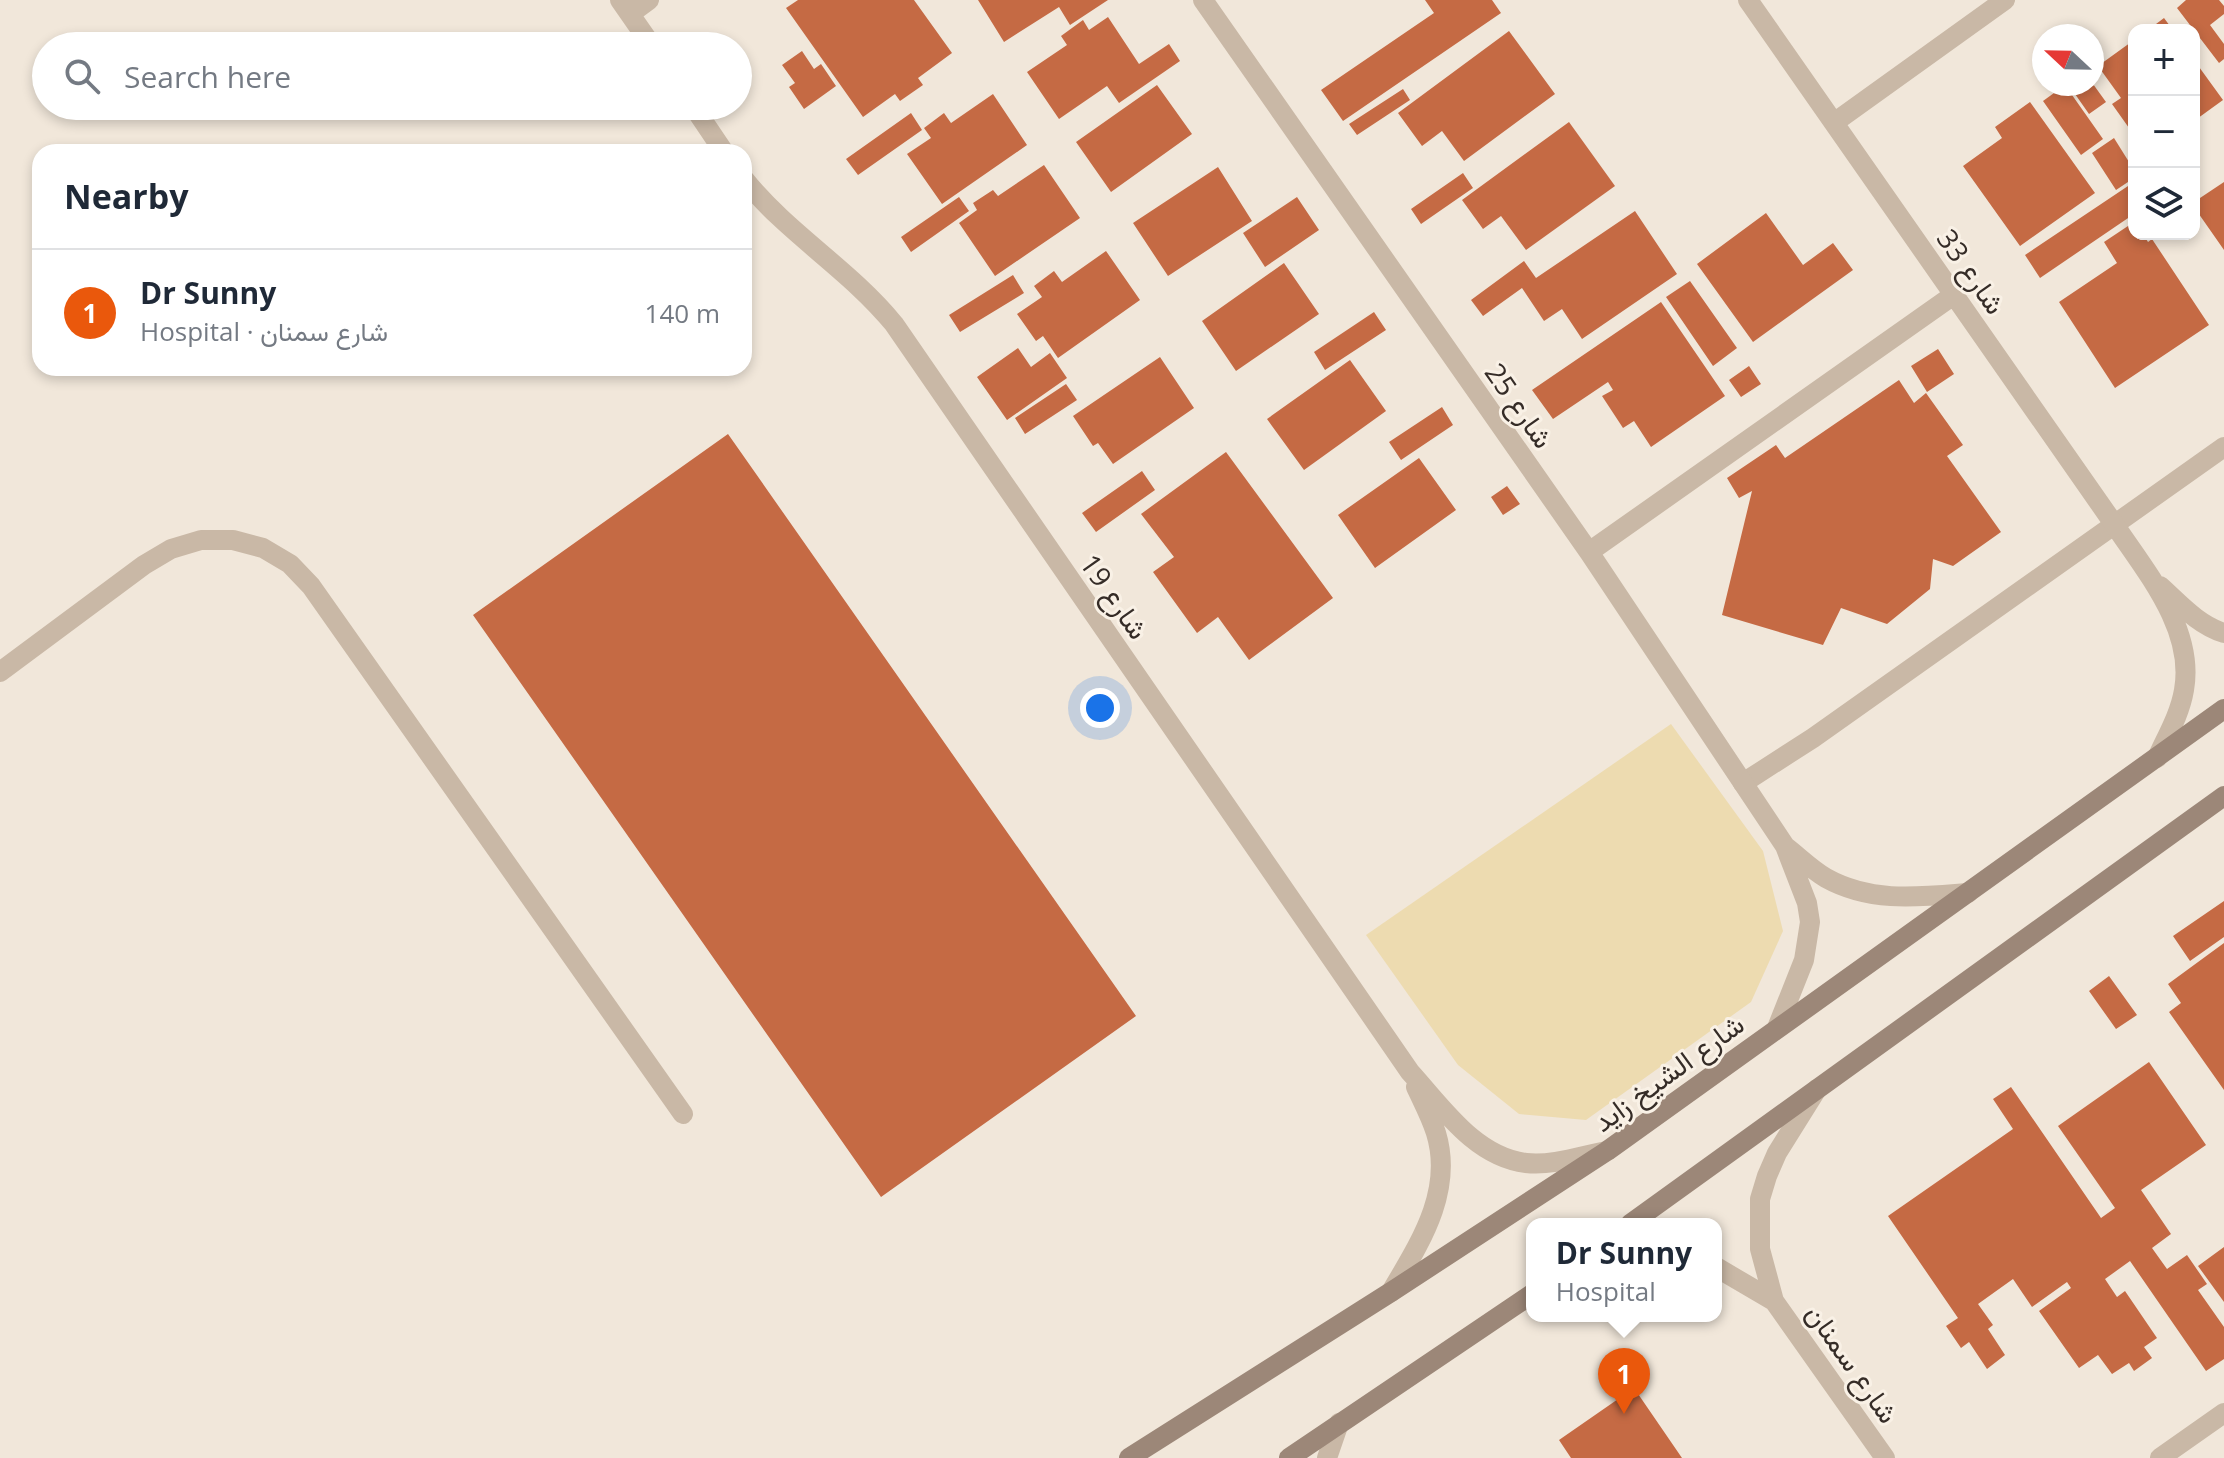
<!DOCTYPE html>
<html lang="en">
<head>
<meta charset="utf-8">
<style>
	:root { --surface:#fff; --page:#f2f2f3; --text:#1f2937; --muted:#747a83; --line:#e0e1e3; --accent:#ea580c }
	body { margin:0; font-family:"Open Sans",Vazirmatn,sans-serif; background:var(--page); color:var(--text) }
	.controls { position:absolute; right:24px; top:24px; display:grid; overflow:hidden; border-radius:16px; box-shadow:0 4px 12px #0003 }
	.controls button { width:72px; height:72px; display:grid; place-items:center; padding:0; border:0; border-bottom:2px solid var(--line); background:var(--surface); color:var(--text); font:40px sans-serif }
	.compass { position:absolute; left:2032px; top:24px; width:72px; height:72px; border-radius:50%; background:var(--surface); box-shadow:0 4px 12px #0003; rotate:292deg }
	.you { position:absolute; left:1100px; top:708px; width:28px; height:28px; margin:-20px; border:6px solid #fff; border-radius:50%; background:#1a73e8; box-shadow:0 0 0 12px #1a73e833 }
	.badge { display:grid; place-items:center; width:52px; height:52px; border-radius:50%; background:var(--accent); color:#fff; font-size:26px; font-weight:700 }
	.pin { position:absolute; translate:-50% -66px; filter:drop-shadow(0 2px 4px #0008) }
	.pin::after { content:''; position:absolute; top:42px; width:28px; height:24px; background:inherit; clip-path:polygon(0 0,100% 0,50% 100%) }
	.popup { position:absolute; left:1526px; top:1218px; width:196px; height:104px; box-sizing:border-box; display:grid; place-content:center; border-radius:16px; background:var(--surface); filter:drop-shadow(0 2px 6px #0005); font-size:26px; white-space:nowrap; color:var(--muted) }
	.popup b { font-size:30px; color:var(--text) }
	.popup::after { content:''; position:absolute; left:50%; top:100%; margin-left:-16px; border:16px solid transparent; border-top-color:var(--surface) }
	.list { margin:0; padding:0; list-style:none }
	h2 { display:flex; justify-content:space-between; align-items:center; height:104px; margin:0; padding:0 32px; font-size:34px }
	h2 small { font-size:26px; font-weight:400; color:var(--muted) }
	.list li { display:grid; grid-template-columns:52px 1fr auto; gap:24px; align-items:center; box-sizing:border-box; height:128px; padding:0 32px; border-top:2px solid var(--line) }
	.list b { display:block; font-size:30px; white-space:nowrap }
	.list p { margin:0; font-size:26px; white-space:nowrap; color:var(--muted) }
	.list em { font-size:26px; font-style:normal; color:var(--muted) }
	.icon { flex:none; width:44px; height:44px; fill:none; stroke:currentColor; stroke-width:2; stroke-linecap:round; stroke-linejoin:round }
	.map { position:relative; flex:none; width:2224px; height:1458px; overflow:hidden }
	.search { position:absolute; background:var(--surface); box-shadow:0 4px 12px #0003; left:32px; top:32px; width:720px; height:88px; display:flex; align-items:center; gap:20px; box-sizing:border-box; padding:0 28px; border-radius:44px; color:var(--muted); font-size:30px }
	.panel { position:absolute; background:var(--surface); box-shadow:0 4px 12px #0003; left:32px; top:144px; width:720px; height:232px; border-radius:24px }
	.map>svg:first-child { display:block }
	.sand { fill:#eddbb0 }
	.building { fill:#c56a44 }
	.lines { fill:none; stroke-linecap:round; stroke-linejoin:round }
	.service { stroke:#c9b8a6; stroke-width:20 }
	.minor { stroke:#c9b8a6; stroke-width:20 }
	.secondary { stroke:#9c8778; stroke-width:20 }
	.labels { text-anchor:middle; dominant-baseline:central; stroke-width:6; stroke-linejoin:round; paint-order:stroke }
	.street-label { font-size:28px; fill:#352c27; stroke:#f9f1e6 }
</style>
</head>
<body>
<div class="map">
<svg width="2224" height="1458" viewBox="0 0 2224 1458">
	<rect width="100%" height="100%" fill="#f1e7da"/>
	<path class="sand" d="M1671 724 1763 851 1783 931 1751 1002 1586 1120 1519 1114 1458 1065 1366 935Z"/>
	<path class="building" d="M798 0H914L952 53 918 78 923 85 900 101 895 94 863 117 786 8Z
		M978 0H1108L1070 25 1059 7 1004 42Z
		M1425 0H1492L1501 13 1343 121 1321 90 1434 13Z
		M2186 0H2219L2224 6V14L2210 25 2224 44V59L2219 63 2177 8Z
		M1108 17 1139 64 1169 44 1180 61 1119 103 1107 86 1059 119 1027 72 1067 45 1061 36 1083 20 1089 30Z
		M2164 18 2173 30H2148Z
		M1509 31 1555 94 1464 161 1442 131 1422 146 1398 113Z
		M2134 40V135L2112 104 2121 98 2098 66Z
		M802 51 814 69 821 64 836 86 804 109 789 87 795 83 782 65Z
		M2194 60 2223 100 2194 121Z
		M2068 84H2093L2106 102 2089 114Z
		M1157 85 1192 134 1111 192 1076 142Z
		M2065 85 2103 139 2081 155 2043 101Z
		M1403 89 1410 100 1357 135 1349 124Z
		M993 94 1027 145 942 204 907 154 931 138 924 128 944 113 951 123Z
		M2030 102 2095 193 2020 246 1963 166 2002 138 1995 127Z
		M911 113 922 130 858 175 846 159Z
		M1569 122 1615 186 1526 250 1501 216 1483 229 1462 200Z
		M2114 138 2134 170V178L2116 190 2092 153Z
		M1044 165 1080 218 995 276 959 223 977 210 973 203 993 190 998 196Z
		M1218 167 1252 221 1168 276 1133 223Z
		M1463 173 1473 188 1421 224 1411 209Z
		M2134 182V214L2040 278 2025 255Z
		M2224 182V250L2194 207V202Z
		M959 197 969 211 911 252 901 237Z
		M1297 197 1319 230 1265 267 1243 233Z
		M1635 211 1677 274 1582 339 1562 309 1544 321 1522 288 1483 316 1471 300 1524 261 1536 278Z
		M1766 213 1803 265 1833 243 1853 270 1753 342 1697 264Z
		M2134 222V234H2143L2148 242 2152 239 2209 325 2115 388 2059 302 2117 263 2104 242Z
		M1106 251 1140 300 1058 358 1043 336 1036 341 1017 314 1042 297 1034 286 1054 271 1062 282Z
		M1284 263 1319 314 1236 371 1202 321Z
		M1013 275 1024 293 960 332 949 315Z
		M1690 281 1737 348 1713 366 1666 297Z
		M1661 302 1725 396 1651 447 1634 421 1623 428 1602 396 1613 390 1608 382 1553 419 1532 390Z
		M1374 312 1386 330 1325 370 1314 352Z
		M1018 348 1031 367 1050 353 1067 378 1007 420 977 377Z
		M1938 349 1954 374 1927 392 1911 366Z
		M1160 357 1194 408 1113 464 1098 443 1093 446 1073 416Z
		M1350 360 1386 411 1304 470 1267 419Z
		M1749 366 1761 384 1741 397 1729 380Z
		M1899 380 1914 403 1926 393 1963 445 1947 456 2001 532 1953 566 1933 559 1930 589 1887 624 1841 608 1823 645 1722 615 1752 491 1739 498 1727 478 1776 445 1785 458Z
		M1066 384 1077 400 1025 434 1015 418Z
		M1442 407 1453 425 1401 460 1389 442Z
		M728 434 1136 1016 881 1197 473 615Z
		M1226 452 1333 598 1249 660 1218 617 1197 633 1153 572 1174 557 1141 514Z
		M1419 458 1456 510 1375 568 1338 515Z
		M1142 471 1155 490 1096 532 1082 513Z
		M1507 486 1520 504 1503 515 1491 497Z
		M2224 901V937L2190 961 2173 936Z
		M2224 943V1090L2169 1012 2181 1003 2168 984Z
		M2109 976 2137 1015 2116 1029 2089 991Z
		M2149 1062 2206 1145 2141 1190 2171 1234 2152 1248 2167 1269 2187 1255 2207 1284 2198 1290 2224 1327V1359L2206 1371 2130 1261 2105 1279 2117 1297 2125 1291 2157 1338 2144 1347 2152 1358 2134 1371 2129 1363 2112 1374 2098 1355 2079 1368 2039 1311 2071 1288 2067 1282 2032 1307 2013 1279 1978 1304 1993 1325 1988 1329 2005 1355 1987 1369 1969 1342 1961 1348 1946 1326 1958 1318 1888 1216 2013 1129 1993 1099 2011 1087 2101 1218 2115 1208 2058 1126Z
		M2224 1247V1302L2198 1266Z
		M1634 1388 1682 1458H1571L1559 1440Z"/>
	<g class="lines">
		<path class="service" d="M0 672 144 565 171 549 201 540H233L263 548 290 564 311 586 683 1114
			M1743 783 1813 738 2224 447"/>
		<path class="minor" d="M620 0 652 46
			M1203 0 1589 552 1785 846 1807 903 1810 922 1804 960 1777 1028
			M1748 0 2114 524C2146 572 2195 629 2184 690 2180 714 2167 736 2157 758
			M630 14 649 0
			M693 106 724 152
			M1835 122 2005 0
			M744 179C788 234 849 269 894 324L1410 1072C1442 1107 1475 1157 1526 1163 1552 1166 1581 1156 1607 1151
			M1589 552 1955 294
			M2160 586C2180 604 2198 625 2224 633
			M1786 847C1799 857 1812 870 1826 878 1871 903 1919 897 1968 893
			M1817 1089 1777 1153 1767 1176 1760 1199V1249L1774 1301 1885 1458
			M1716 1267 1774 1301
			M1391 1292C1419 1244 1454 1192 1436 1133 1431 1117 1423 1102 1416 1087
			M1327 1458 1339 1423
			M2160 1458 2224 1413"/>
		<path class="secondary" d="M1630 1224 2224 796
			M1129 1458 1391 1292 1607 1151 2224 709
			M1289 1458 1532 1294"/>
	</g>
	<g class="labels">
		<g class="street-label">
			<text transform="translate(1972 271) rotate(55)">شارع 33</text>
			<text transform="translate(1520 405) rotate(55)">شارع 25</text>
			<text transform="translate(1115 596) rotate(55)">شارع 19</text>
			<text transform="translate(1668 1072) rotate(-36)">شارع الشيخ زايد</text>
			<text transform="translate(1853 1363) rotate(55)">شارع سمنان</text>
		</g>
	</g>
</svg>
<div class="controls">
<button>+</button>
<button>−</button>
<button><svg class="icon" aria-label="layers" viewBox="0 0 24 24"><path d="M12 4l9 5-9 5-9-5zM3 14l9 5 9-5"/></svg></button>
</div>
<svg class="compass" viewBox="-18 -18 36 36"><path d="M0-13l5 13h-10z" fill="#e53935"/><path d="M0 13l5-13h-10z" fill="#747a83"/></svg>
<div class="you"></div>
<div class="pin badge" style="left:1624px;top:1414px">1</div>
<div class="popup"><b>Dr Sunny</b>Hospital</div>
<div class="search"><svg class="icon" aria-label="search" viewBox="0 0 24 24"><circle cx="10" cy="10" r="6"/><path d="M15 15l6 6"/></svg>Search here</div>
<section class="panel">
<h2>Nearby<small></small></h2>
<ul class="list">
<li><span class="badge">1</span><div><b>Dr Sunny</b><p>Hospital · شارع سمنان</p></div><em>140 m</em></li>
</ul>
</section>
</div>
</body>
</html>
